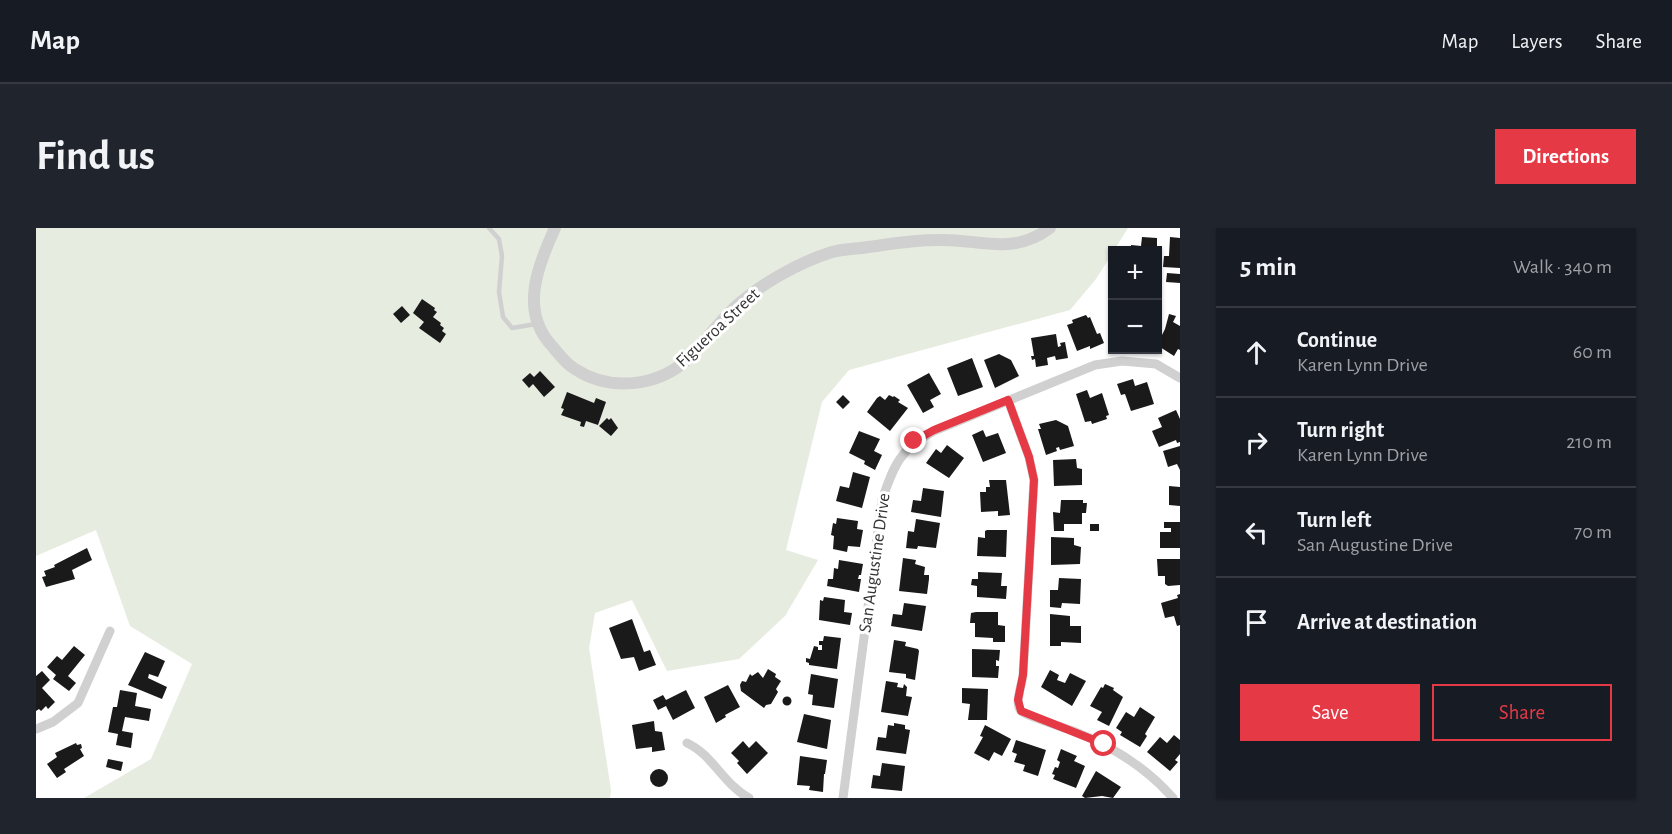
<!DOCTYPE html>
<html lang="en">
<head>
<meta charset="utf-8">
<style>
	:root { --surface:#171b24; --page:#20242c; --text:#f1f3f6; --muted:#9ea1a6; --line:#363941; --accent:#e63946 }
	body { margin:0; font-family:"Alegreya Sans",sans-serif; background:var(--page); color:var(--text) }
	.controls { position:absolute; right:18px; top:18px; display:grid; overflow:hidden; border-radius:0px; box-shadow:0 2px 4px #0004 }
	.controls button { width:54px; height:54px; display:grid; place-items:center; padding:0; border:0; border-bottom:2px solid var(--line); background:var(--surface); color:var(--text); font:30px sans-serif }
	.stop { position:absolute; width:18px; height:18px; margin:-14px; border:4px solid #e63946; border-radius:50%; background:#fff }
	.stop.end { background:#e63946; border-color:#fff; box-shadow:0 2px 6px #0008 }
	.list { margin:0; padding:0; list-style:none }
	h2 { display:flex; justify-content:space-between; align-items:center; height:78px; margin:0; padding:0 24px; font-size:26px }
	h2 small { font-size:20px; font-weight:400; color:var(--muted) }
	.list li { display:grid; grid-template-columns:39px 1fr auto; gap:18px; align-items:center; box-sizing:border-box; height:90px; padding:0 24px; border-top:2px solid var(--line) }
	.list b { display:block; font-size:22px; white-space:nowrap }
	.list p { margin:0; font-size:20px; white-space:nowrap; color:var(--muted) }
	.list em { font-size:20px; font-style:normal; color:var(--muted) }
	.actions { display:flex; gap:12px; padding:18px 24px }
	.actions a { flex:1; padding:14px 0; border:2px solid var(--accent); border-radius:0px; text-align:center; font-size:21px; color:var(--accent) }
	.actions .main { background:var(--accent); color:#fff }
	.icon { flex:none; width:33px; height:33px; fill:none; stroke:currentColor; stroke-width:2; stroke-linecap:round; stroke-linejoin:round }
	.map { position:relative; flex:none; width:1144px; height:570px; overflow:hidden; border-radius:0px }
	header { display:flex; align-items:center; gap:36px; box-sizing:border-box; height:84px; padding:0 30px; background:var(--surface); border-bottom:2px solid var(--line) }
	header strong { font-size:28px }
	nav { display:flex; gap:33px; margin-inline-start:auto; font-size:21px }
	.intro { display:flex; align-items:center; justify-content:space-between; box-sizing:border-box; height:144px; padding:0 36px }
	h1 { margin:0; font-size:42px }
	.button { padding:15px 27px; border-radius:0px; background:var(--accent); color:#fff; font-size:21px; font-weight:700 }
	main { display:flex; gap:36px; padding:0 36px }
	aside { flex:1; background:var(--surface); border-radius:0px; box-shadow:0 2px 4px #0004 }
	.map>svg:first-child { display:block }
	.green { fill:#e6ecdf }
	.building { fill:#1a1a1a }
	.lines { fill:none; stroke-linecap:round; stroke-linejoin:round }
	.service { stroke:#d0d0d0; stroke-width:4.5 }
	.minor { stroke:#d0d0d0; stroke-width:9 }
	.tertiary { stroke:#d0d0d0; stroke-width:12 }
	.route { stroke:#e63946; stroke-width:8 }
	.labels { text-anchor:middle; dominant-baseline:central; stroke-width:6; stroke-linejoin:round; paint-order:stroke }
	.street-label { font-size:18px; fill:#333; stroke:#fff }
</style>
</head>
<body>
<header>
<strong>Map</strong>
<nav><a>Map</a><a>Layers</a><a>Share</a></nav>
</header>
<div class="intro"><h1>Find us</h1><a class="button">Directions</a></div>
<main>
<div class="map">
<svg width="1144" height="570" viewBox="0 0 1144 570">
	<rect width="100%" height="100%" fill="#fff"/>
	<path class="green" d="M0 0H1092L1060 51 1034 82 813 142 786 174 750 322 782 332 749 388 703 431 631 443 596 372 559 385 553 420 575 562 574 570H48L115 531 156 436 94 398 60 302 0 328Z"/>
	<path class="building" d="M1106 9 1121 10V22H1095V17L1105 18Z
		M1134 9 1144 10V40L1127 39 1128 28H1133Z
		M1131 45 1144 46V55L1130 54Z
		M386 71 399 80 398 82 401 84 397 89 405 95 404 97 408 100 406 103 410 106 404 115 383 100 388 94 377 85Z
		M366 78 374 87 365 95 357 86Z
		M1133 86 1140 88 1137 94 1144 98V122L1142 121 1138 128 1124 119 1125 117 1122 115 1129 101Z
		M1050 87 1052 90 1054 89 1061 106 1064 105 1068 115 1054 121V118L1041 123 1031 97 1037 95 1036 92Z
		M1020 106 1022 119 1025 118 1024 115 1029 114 1032 130 1020 132 1019 128 1011 130 1012 137 1000 139 999 131 996 132 995 128H998L995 110Z
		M963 126 975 132 983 148 959 160 948 132Z
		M936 130 947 159 922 168 911 140Z
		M504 143 519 159 508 169 497 156 493 160 486 152 494 145 498 149Z
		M893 145 905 166 894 172 898 179 887 185 871 157Z
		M1097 151 1099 158 1111 154 1118 176 1095 183 1089 166 1085 167 1081 156Z
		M1051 162 1054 170 1066 165 1073 187 1070 188 1071 191 1056 196 1055 193 1049 194 1040 166Z
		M531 164 558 175 560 170 570 174 562 197 550 193 548 199 544 198 545 194 525 187 528 181 525 180Z
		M807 167 814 174 807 181 800 174Z
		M853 167 857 169 858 168 864 172 862 174 872 180 854 203 831 184 841 170 844 168 849 172Z
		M1140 182 1144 191V214L1141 215 1140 212 1123 219 1116 203 1126 199 1122 190Z
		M571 190 573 192 575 190 582 200 575 208 563 198Z
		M1020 192 1032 198 1038 218 1024 222 1023 219 1020 220 1021 223 1010 227 1002 201H1005L1003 196Z
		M947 202 950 209 962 205 970 225 947 234 936 207Z
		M823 203 844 211 838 223 846 227 839 242 828 236 829 233 813 225Z
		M911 217 928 230 913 250 890 235 900 221 905 225Z
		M1144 218V242L1141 236 1132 239 1127 223Z
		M1040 231 1041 240 1046 241V257L1018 258 1017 232Z
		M817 244 834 249 826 280 800 273 804 258 813 260Z
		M953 252H970L974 287 962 288V283L945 284 944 264H950V259H954Z
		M1133 258 1144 259V278L1133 277Z
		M887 260 908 263 905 289 875 284 877 272 885 273Z
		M1025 272H1047V275H1051L1050 285H1046V296H1028V303H1018L1017 284 1024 285Z
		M801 290 822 293 821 301 827 302 824 319 812 318 811 324 797 321 798 308 795 307 797 295 800 296Z
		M880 291 904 295 900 320 882 318 881 321 870 320 872 303 878 304Z
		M1128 294H1144V320H1124V304H1135V300H1128Z
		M1054 296H1063V303H1054Z
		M951 302H971L970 329 941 328 942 309 949 310V303Z
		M1015 309 1038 310V317L1045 319 1044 336 1015 337Z
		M51 320 56 332 36 342 39 351 10 359 6 349 10 348 8 343 19 339 18 337Z
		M867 330 880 332 879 336 889 339 888 347H893V351L891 366 863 363Z
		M1121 331H1144V357L1132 358 1129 356V348H1122Z
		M803 332 827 336 825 347H823L822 351H825L823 364 791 358 792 351H797L798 340 802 341Z
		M942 344 966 345 965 358H971L970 371 941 369V358L935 357 936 351H942Z
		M1023 350 1045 351 1044 376 1026 375 1025 380 1014 379V362H1022Z
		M1144 366V397L1141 398 1138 388 1129 390 1125 375 1142 370 1141 367Z
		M788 369 809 372 808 384 816 385 814 397 783 392 784 372 787 373Z
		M868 375 890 378 886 403 855 398 857 386 866 387Z
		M940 384H962V397L969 398V414H957V410L939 409V395H934L935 385Z
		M1014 386 1034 388V398H1045V415L1025 414V418H1014Z
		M596 391 608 424 614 422 620 437 603 443 598 429 585 431 573 400Z
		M788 408 805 410 801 441 773 437V435L770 434V430L774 431 778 418 782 419V422H786V417H783V413H787Z
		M858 412 870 414 869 418 882 421 883 423 879 452 870 450V446L853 444Z
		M38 418 49 427 32 448 40 455 33 463 17 451 20 447 11 439 21 428 26 432Z
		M936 421 964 422 963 433 960 432V438H963L962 450 936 449Z
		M109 424 129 433 122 449 113 446 112 450 131 459 126 471 92 457Z
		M732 441 740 446 739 449 745 453 740 461 742 464 735 476 730 477 728 480 705 463 704 457 706 453 710 454 714 446 716 448 722 444 727 450Z
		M1014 442 1023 447 1021 452 1029 455 1034 445 1050 453 1036 478 1005 459Z
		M6 443 14 452 6 460 19 474 12 481 10 478 5 483 3 481 0 483V448Z
		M775 446 802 451 798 480 776 477 777 467 772 466Z
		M850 453 862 455 861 459 867 460 868 456 871 459 870 468 876 469 872 488 845 484Z
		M1069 456 1078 460 1077 462 1087 469 1073 498 1061 492 1066 484 1054 478 1065 459 1067 460Z
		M692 457 704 479 689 487 690 489 680 495 668 469Z
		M926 460 952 461 951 492H932L934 476 926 475Z
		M84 462 101 465 99 478 115 481 113 493 89 489 86 503 97 505 95 520 80 517 82 506 72 504 77 479H81Z
		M650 462 659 480 637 492 630 478 622 482 617 472 627 467 630 472Z
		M746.5 473a4.5 4.5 0 1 1 9 0a4.5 4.5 0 1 1-9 0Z
		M1104 479 1119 489 1109 506 1111 508 1104 519 1084 507 1086 504 1080 500 1090 484 1098 489Z
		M768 486 795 492 791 521 761 514Z
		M618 493 619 503 626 504 629 522 616 524V519L600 521 596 497Z
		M858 495 869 497V501L874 502 870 526 840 522 842 509 850 510 852 497 858 498Z
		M949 497 975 511 966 528 958 524 953 533 938 525 947 509 944 508Z
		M1138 507 1144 512V526L1139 532 1142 534 1134 543 1111 524 1124 509 1131 515Z
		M980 512 1010 522 1002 548 987 543 989 537 978 534 981 526 976 524Z
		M707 513 713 520 720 513 732 525 711 546 701 535 703 533 695 525Z
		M40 515 41 517 45 516 46 520 44 521 48 528 28 541 30 544 21 550 11 536 21 529 19 525Z
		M1025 521 1041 528 1038 533 1049 538 1040 560 1017 551 1019 547 1016 546 1019 539 1022 540 1024 534 1021 532Z
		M764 528 791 532 789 546H788L787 564 773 562 774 558 761 557Z
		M72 531 87 534 85 543 70 539Z
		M846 535 869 538 866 563 835 560 837 547 844 548Z
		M614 550a9 9 0 1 1 18 0a9 9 0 1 1-18 0Z
		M1060 543 1085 559 1077 570 1066 568 1049 570 1046 568Z"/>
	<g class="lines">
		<path class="service" d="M453 0 463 11 466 28 463 64 467 89 476 100 500 96"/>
		<path class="minor" d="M972 172 993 229 998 252 987 447C986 457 978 475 985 483 989 488 1028 499 1037 503 1076 518 1109 538 1137 570
			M0 501 17 494 42 475 74 403
			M651 515C677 527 687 556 713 570
			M807 570 846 272C858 237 864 221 898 203L1059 137 1086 133 1120 136 1144 150"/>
		<path class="tertiary" d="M519 0C502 37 483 83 516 118 523 126 530 136 539 141 574 164 621 159 652 131 668 115 681 96 698 80 725 56 761 35 796 24 807 21 821 21 832 19 855 16 877 12 900 12 942 10 975 29 1014 0"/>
	</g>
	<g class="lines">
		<path class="route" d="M878 213 898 202 972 172 993 229 998 252 987 447 982 472 985 483 1068 516"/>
	</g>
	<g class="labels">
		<g class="street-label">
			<text transform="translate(682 100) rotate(-43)">Figueroa Street</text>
			<text transform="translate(839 335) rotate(-82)">San Augustine Drive</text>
		</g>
	</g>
</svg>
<div class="controls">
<button>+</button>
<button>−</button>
</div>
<div class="stop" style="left:1068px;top:516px"></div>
<div class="stop end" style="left:878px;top:213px"></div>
</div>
<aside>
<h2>5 min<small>Walk · 340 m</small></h2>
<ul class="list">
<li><svg class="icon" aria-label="ahead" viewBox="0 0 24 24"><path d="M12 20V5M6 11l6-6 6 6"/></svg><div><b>Continue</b><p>Karen Lynn Drive</p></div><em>60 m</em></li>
<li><svg class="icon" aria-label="right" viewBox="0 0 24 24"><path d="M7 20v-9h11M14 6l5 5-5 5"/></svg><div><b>Turn right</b><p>Karen Lynn Drive</p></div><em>210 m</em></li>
<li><svg class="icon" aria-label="left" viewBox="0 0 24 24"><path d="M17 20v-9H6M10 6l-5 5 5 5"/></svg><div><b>Turn left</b><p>San Augustine Drive</p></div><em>70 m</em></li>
<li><svg class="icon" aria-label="arrive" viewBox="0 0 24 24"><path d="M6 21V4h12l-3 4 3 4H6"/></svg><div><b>Arrive at destination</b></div></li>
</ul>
<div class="actions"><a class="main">Save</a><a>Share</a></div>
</aside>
</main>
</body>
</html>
